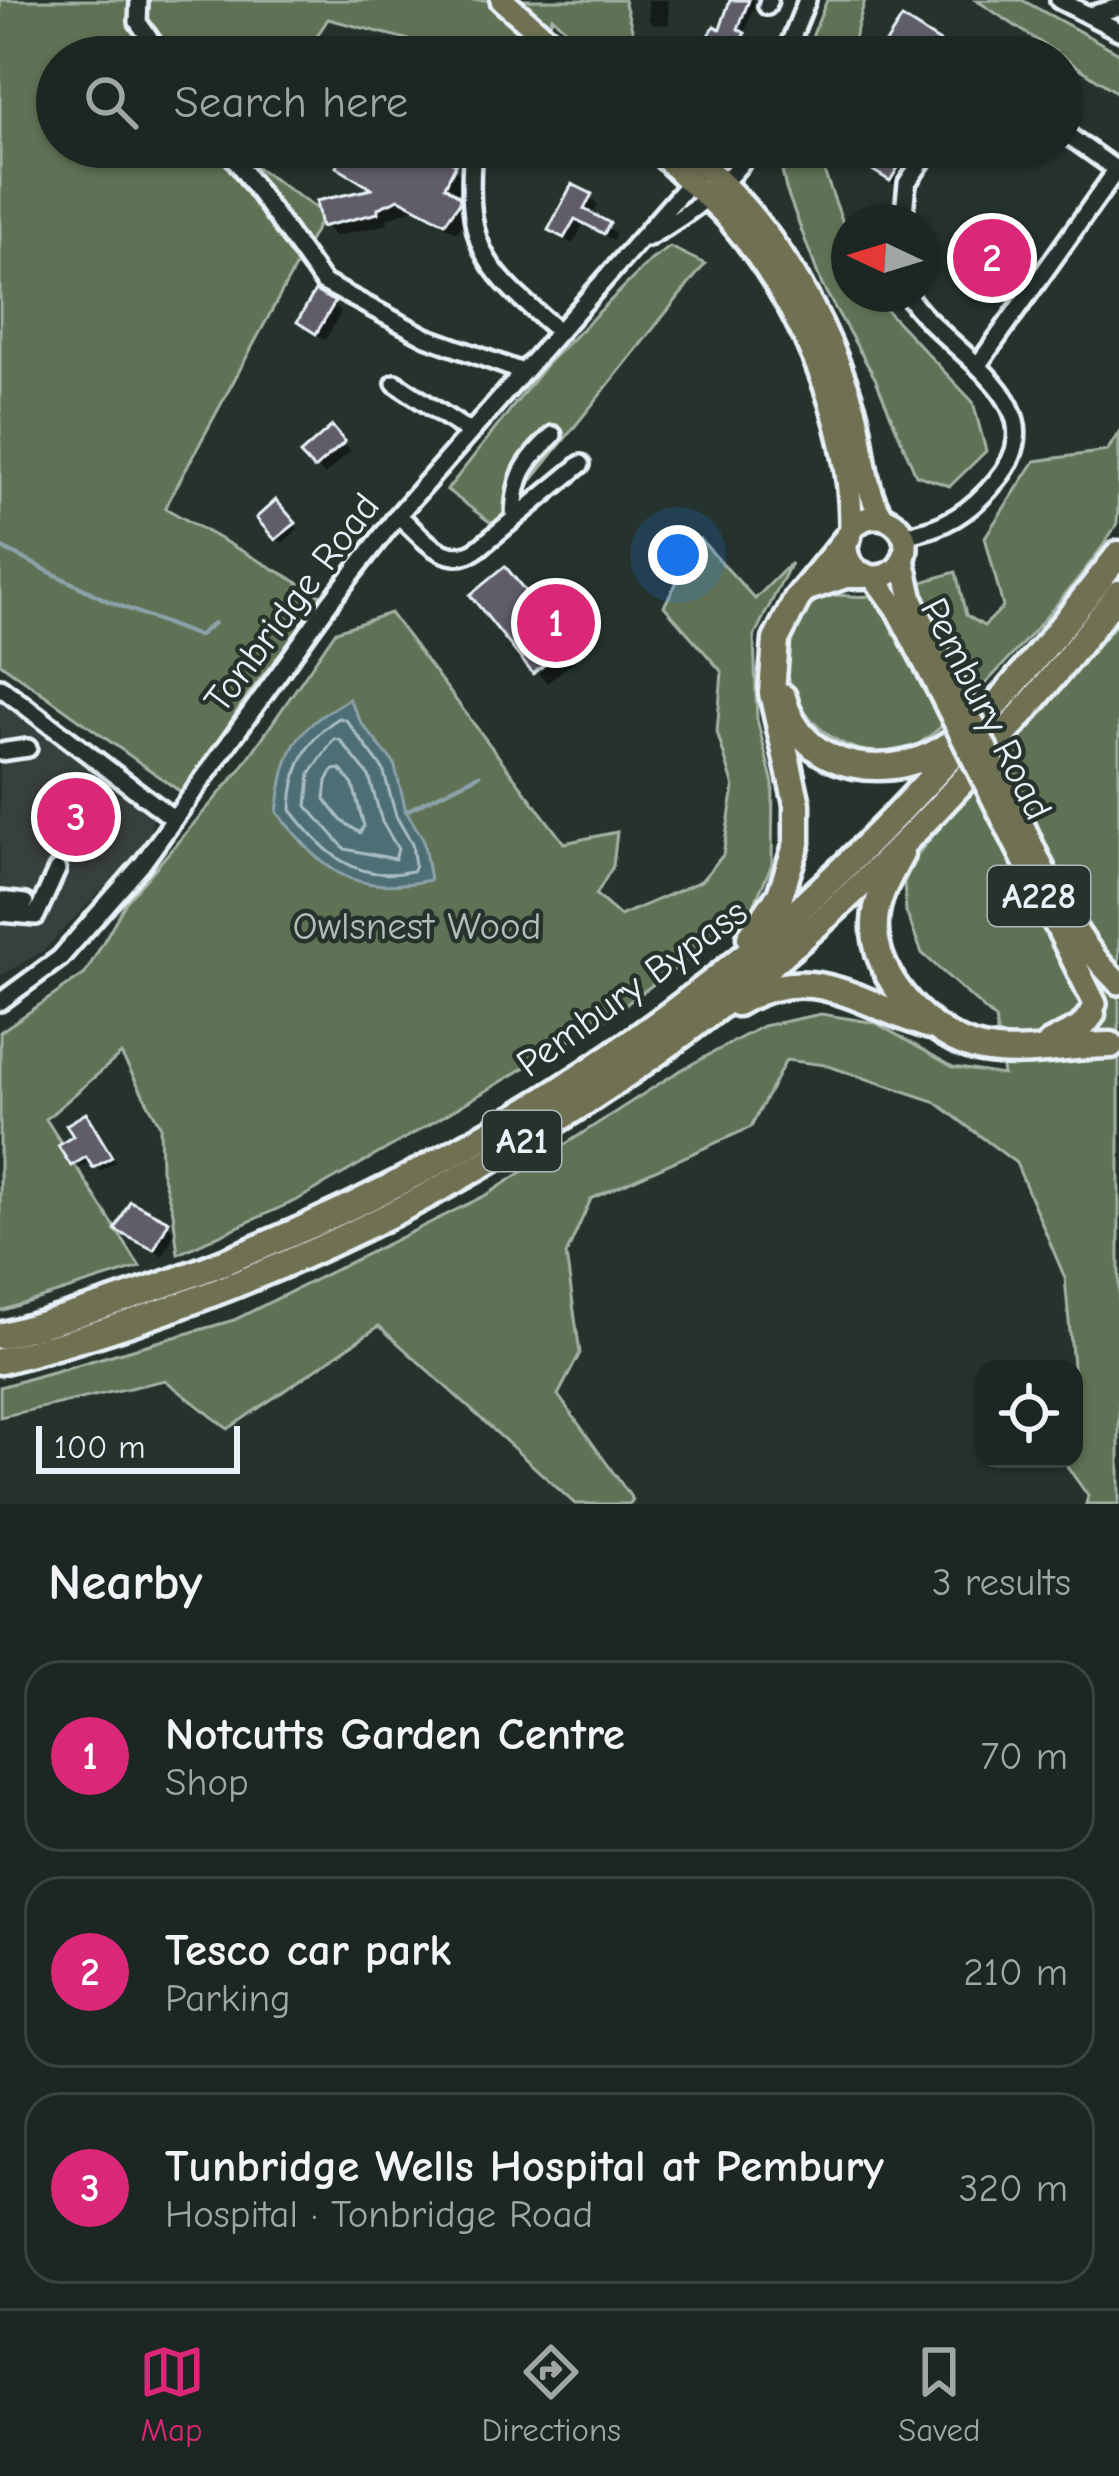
<!DOCTYPE html>
<html lang="en">
<head>
<meta charset="utf-8">
<style>
	:root { --surface:#1c2622; --page:#252e2a; --text:#f1f3f6; --muted:#a0a5a5; --line:#3a4340; --accent:#db2777 }
	body { margin:0; font-family:"Comic Neue",sans-serif; background:var(--page); color:var(--text) }
	.controls { position:absolute; right:36px; bottom:36px; display:grid; overflow:hidden; border-radius:24px; box-shadow:0 3px 9px #0004 }
	.controls button { width:108px; height:108px; display:grid; place-items:center; padding:0; border:0; border-bottom:3px solid var(--line); background:var(--surface); color:var(--text); font:60px sans-serif }
	.compass { position:absolute; left:831px; top:204px; width:108px; height:108px; border-radius:50%; background:var(--surface); box-shadow:0 3px 9px #0004; rotate:274deg }
	.scale { position:absolute; left:36px; bottom:30px; width:204px; box-sizing:border-box; padding-left:12px; border:6px solid #e8f1f8; border-top:0; font-size:33px; line-height:42px; white-space:nowrap; color:#e8f1f8; -webkit-text-stroke:9px #26332d; paint-order:stroke }
	.you { position:absolute; left:678px; top:555px; width:42px; height:42px; margin:-30px; border:9px solid #fff; border-radius:50%; background:#1a73e8; box-shadow:0 0 0 18px #1a73e833 }
	.badge { display:grid; place-items:center; width:78px; height:78px; border-radius:50%; background:var(--accent); color:#fff; font-size:39px; font-weight:700 }
	.pin { position:absolute; translate:-50% -50%; border:6px solid #fff; box-shadow:0 3px 12px #0006 }
	.list { margin:0; padding:0; list-style:none }
	h2 { display:flex; justify-content:space-between; align-items:center; height:156px; margin:0; padding:0 48px; font-size:51px }
	h2 small { font-size:39px; font-weight:400; color:var(--muted) }
	.list li { display:grid; grid-template-columns:78px 1fr auto; gap:36px; align-items:center; box-sizing:border-box; height:192px; margin:0 24px 24px; padding:0 24px; border:3px solid var(--line); border-radius:36px }
	.list b { display:block; font-size:45px; white-space:nowrap }
	.list p { margin:0; font-size:39px; white-space:nowrap; color:var(--muted) }
	.list em { font-size:39px; font-style:normal; color:var(--muted) }
	.icon { flex:none; width:66px; height:66px; fill:none; stroke:currentColor; stroke-width:2; stroke-linecap:round; stroke-linejoin:round }
	.map { position:relative; flex:none; width:1119px; height:1504px; overflow:hidden }
	.search { position:absolute; background:var(--surface); box-shadow:0 3px 9px #0004; left:36px; right:36px; top:36px; height:132px; display:flex; align-items:center; gap:30px; box-sizing:border-box; padding:0 42px; border-radius:66px; color:var(--muted); font-size:45px }
	.sheet { height:804px; background:var(--surface) }
	nav { display:flex; justify-content:space-around; align-items:center; box-sizing:border-box; height:168px; border-top:3px solid var(--line); background:var(--surface); font-size:33px; color:var(--muted) }
	nav a { display:grid; justify-items:center; gap:6px }
	nav .on { color:var(--accent) }
	.map>svg:first-child { display:block }
	.built { fill:#38403e }
	.green { fill:#5f7255; stroke:#a4b2a6; stroke-width:3 }
	.water { fill:#4e6e75; stroke:#8ca2a9; stroke-width:3 }
	.shadow { fill:#0007 }
	.lines { fill:none; stroke-linecap:round; stroke-linejoin:round }
	.shore { stroke:#aabdc4; stroke-width:3 }
	.stream { stroke:#8ca2a9; stroke-width:4.5 }
	.building { fill:#615d67; stroke:#e8f1f8; stroke-width:3 }
	.minor-casing { stroke:#e8f1f8; stroke-width:24 }
	.major-casing { stroke:#e8f1f8; stroke-width:30 }
	.highway-casing { stroke:#e8f1f8; stroke-width:33 }
	.minor { stroke:#26332d; stroke-width:15 }
	.major { stroke:#706f52; stroke-width:21 }
	.highway { stroke:#706f52; stroke-width:24 }
	.major-bridge-casing { stroke:#e8f1f8; stroke-width:30; stroke-linecap:butt }
	.major-bridge { stroke:#706f52; stroke-width:21 }
	.labels { text-anchor:middle; dominant-baseline:central; stroke-width:9; stroke-linejoin:round; paint-order:stroke }
	.shield { fill:#26332d; stroke:#aeb8bb; stroke-width:3 }
	.shield-label { font-size:36px; font-weight:bold; fill:#e8f1f8 }
	.street-label { font-size:39px; fill:#e8f1f8; stroke:#26332d }
	.park-label { font-size:39px; fill:#b1beb7; stroke:#26332d }
</style>
</head>
<body>
<div class="map">
<svg width="1119" height="1504" viewBox="0 0 1119 1504">
	<rect width="100%" height="100%" fill="#26332d"/>
	<filter id="ink" filterUnits="userSpaceOnUse"><feTurbulence type="fractalNoise" baseFrequency=".00833" numOctaves="2"/><feDisplacementMap in="SourceGraphic" scale="24" xChannelSelector="R" yChannelSelector="G"/><feConvolveMatrix kernelMatrix="1 2 1 2 8 2 1 2 1" color-interpolation-filters="sRGB"/></filter>
	<g filter="url(#ink)">
		<path class="built" d="M0 678 156 794 149 840 43 951 0 976Z"/>
		<path class="green" d="M0 0H624L640 57H597L552 17 540 57H476L328 19 303 57H57V147H243L239 155 324 214 165 508 324 597 247 696 185 795 0 663Z
			M827 0H865L849 57H804Z
			M976 0H1022L1119 53V94Z
			M777 147H815L849 239V294H871L973 402 986 451 950 486 916 475 875 378 822 285 786 189Z
			M670 247 705 264 495 526 447 490 545 366 651 260Z
			M1119 432C1119 454 1119 505 1117 523 1100 561 950 732 914 746 905 750 887 752 878 752 805 750 750 652 815 601 831 589 850 599 868 596 897 591 927 580 956 572L966 615 984 626 1003 607 985 537 1035 461 1107 451Z
			M700 539 755 599 791 563 754 636 757 719 773 784 772 864 750 914 603 1021 432 1123 299 1199 178 1254 173 1212 161 1170 160 1125 121 1054 46 1119 140 1267 0 1311V1032L85 974 126 902 240 770 336 631 390 613 564 843 617 832 613 866 596 895 620 916 701 881 723 855 734 787 717 732 722 672 664 606Z
			M1119 621V1504H1086L1088 1496 1062 1459H1074L1075 1387 1065 1278 1016 1163 934 1101 825 1065 786 1060 751 1127 591 1199 566 1255 580 1353 558 1395 633 1500 629 1504H575L379 1326 228 1429 165 1380 0 1417V1387L234 1320 488 1194 679 1071 763 1026 821 1014 876 1023 953 1067 1003 1075 995 1019 922 953 906 912 904 882 920 851Z"/>
		<path class="water" d="M349 699 362 724 394 763 406 811 423 839 430 880C350 896 325 872 277 812 286 748 292 731 349 699Z"/>
		<path class="shadow" d="M648 0H668L669 24 654 25 649 20Z
			M733 0H756L744 36 749 41 740 57H700L722 33Z
			M408 41 434 55 436 57H399Z
			M351 147H436L431 154 466 178 456 197 470 214 457 232 412 209 387 219 388 224 335 236 324 225 374 191 340 166Z
			M576 147H602L594 159Z
			M836 147H929L902 190Z
			M590 197 598 205 592 217 616 233 613 240 583 225 573 244 560 237 552 229Z
			M333 304 341 312 325 340 300 322Z
			M332 430 351 451 324 475 305 454Z
			M276 504 298 529 282 543 260 518Z
			M516 581 578 658 547 683 474 596Z
			M90 1121 115 1162 100 1171 92 1160 78 1169 73 1164Z
			M167 1224 175 1232 163 1256 119 1229Z"/>
		<g class="lines">
			<path class="shore" d="M339 718 346 720 383 769 396 816 412 844 415 866 412 871C354 884 323 851 291 810 292 771 305 738 339 718Z
				M334 739 340 740 369 776 382 822 398 849 395 859 345 849 307 806 310 774Z
				M340 769 353 785 364 826 360 833 341 820 325 799 327 781 333 770Z"/>
			<path class="stream" d="M0 547 108 601 198 636 214 623
				M406 811 479 775"/>
		</g>
		<path class="building" d="M730 0H749L738 29 745 33 731 57H697L714 26 720 29Z
			M902 18 964 57H877Z
			M348 147H425L456 164 445 186 459 196 460 202 445 223 399 199 378 208V213L321 227 316 201 372 189 336 167Z
			M835 147H911L890 181Z
			M572 184 592 194 584 209 610 223 604 234 575 219 564 238 548 230Z
			M315 291 335 302 316 334 297 322Z
			M332 426 345 442 314 469 300 454Z
			M276 500 296 523 275 540 256 518Z
			M505 566 569 645 533 674 470 595Z
			M86 1113 112 1157 93 1168 86 1157 71 1166 58 1146 73 1136 66 1125Z
			M130 1201 169 1221 154 1250 115 1230Z"/>
		<g class="lines">
			<g class="minor-casing">
				<path id="minor" d="M139 0 138 22 163 57
					M1059 0 1119 31
					M767 6 769 0
					M1090 15 1119 7
					M784 57 807 0
					M226 147 323 282 426 337 520 371
					M472 161C466 254 490 273 557 330
					M903 222 907 183 932 147
					M647 238C687 216 727 186 753 147
					M978 365 1111 178 1114 168 1062 131
					M395 383 468 431
					M398 515C422 536 446 572 479 548L581 464
					M514 518C515 476 523 464 553 435
					M903 535C943 530 972 511 997 480 1064 400 941 351 907 294
					M0 687 174 819
					M0 752 28 748
					M0 900 25 903
					M0 913 36 916 57 870
					M0 1002 60 958 142 864 330 602 398 515 721 147"/>
			</g>
			<g class="major-casing">
				<path id="major" d="M502 0 568 57
					M655 147C677 173 705 193 728 218 799 301 852 419 851 530
					M682 147C768 216 823 308 855 412 865 448 862 487 883 518
					M846 547a30 30 0 1 1 60 0a30 30 0 1 1-60 0Z
					M903 559 912 600 953 684
					M874 577 897 609 940 692
					M1001 778C1033 843 1064 934 1119 983
					M987 786 1095 1004"/>
			</g>
			<g class="highway-casing">
				<path id="highway" d="M811 587 846 575H863
					M783 697C802 775 897 785 954 741
					M901 854C890 875 876 897 875 922 872 978 930 1038 982 1049 1025 1057 1068 1045 1111 1045
					M750 937 780 895 797 843V804L772 693 776 640 797 599 848 537
					M737 1003C811 959 859 1004 930 1026
					M1050 1044 1081 1028 1092 1014
					M0 1336C312 1253 609 1092 843 868 944 771 1033 664 1119 554
					M0 1361C366 1268 707 1061 962 782 1017 722 1069 658 1119 593"/>
			</g>
			<use href="#minor" class="minor"/>
			<use href="#major" class="major"/>
			<use href="#highway" class="highway"/>
			<g class="major-bridge-casing">
				<path id="major-bridge" d="M953 684 1001 778
					M940 692 987 786"/>
			</g>
			<use href="#major-bridge" class="major-bridge"/>
		</g>
	</g>
	<g class="labels">
		<g class="shield">
			<rect x="988" y="866" width="102" height="60" rx="9"/>
			<rect x="483" y="1111" width="78" height="60" rx="9"/>
		</g>
		<g class="shield-label">
			<text x="1039" y="896">A228</text>
			<text x="522" y="1141">A21</text>
		</g>
		<g class="street-label">
			<text transform="translate(292 603) rotate(-53)">Tonbridge Road</text>
			<text transform="translate(986 709) rotate(63)">Pembury Road</text>
			<text transform="translate(632 988) rotate(-36)">Pembury Bypass</text>
		</g>
		<g class="park-label">
			<text x="417" y="926">Owlsnest Wood</text>
		</g>
	</g>
</svg>
<div class="controls">
<button><svg class="icon" aria-label="locate" viewBox="0 0 24 24"><circle cx="12" cy="12" r="6"/><path d="M12 2v4M12 18v4M2 12h4M18 12h4"/></svg></button>
</div>
<svg class="compass" viewBox="-18 -18 36 36"><path d="M0-13l5 13h-10z" fill="#e53935"/><path d="M0 13l5-13h-10z" fill="#a0a5a5"/></svg>
<div class="scale">100 m</div>
<div class="you"></div>
<div class="pin badge" style="left:556px;top:623px">1</div>
<div class="pin badge" style="left:992px;top:258px">2</div>
<div class="pin badge" style="left:76px;top:817px">3</div>
<div class="search"><svg class="icon" aria-label="search" viewBox="0 0 24 24"><circle cx="10" cy="10" r="6"/><path d="M15 15l6 6"/></svg>Search here</div>
</div>
<section class="sheet">
<h2>Nearby<small>3 results</small></h2>
<ul class="list">
<li><span class="badge">1</span><div><b>Notcutts Garden Centre</b><p>Shop</p></div><em>70 m</em></li>
<li><span class="badge">2</span><div><b>Tesco car park</b><p>Parking</p></div><em>210 m</em></li>
<li><span class="badge">3</span><div><b>Tunbridge Wells Hospital at Pembury</b><p>Hospital · Tonbridge Road</p></div><em>320 m</em></li>
</ul>
</section>
<nav>
<a class="on"><svg class="icon" aria-label="map" viewBox="0 0 24 24"><path d="M3 6l6-2 6 2 6-2v14l-6 2-6-2-6 2zM9 4v14M15 6v14"/></svg>Map</a>
<a><svg class="icon" aria-label="directions" viewBox="0 0 24 24"><path d="M12 3l9 9-9 9-9-9zM9 14v-3h6M13 9l2 2-2 2"/></svg>Directions</a>
<a><svg class="icon" aria-label="saved" viewBox="0 0 24 24"><path d="M7 4h10v16l-5-4-5 4z"/></svg>Saved</a>
</nav>
</body>
</html>
